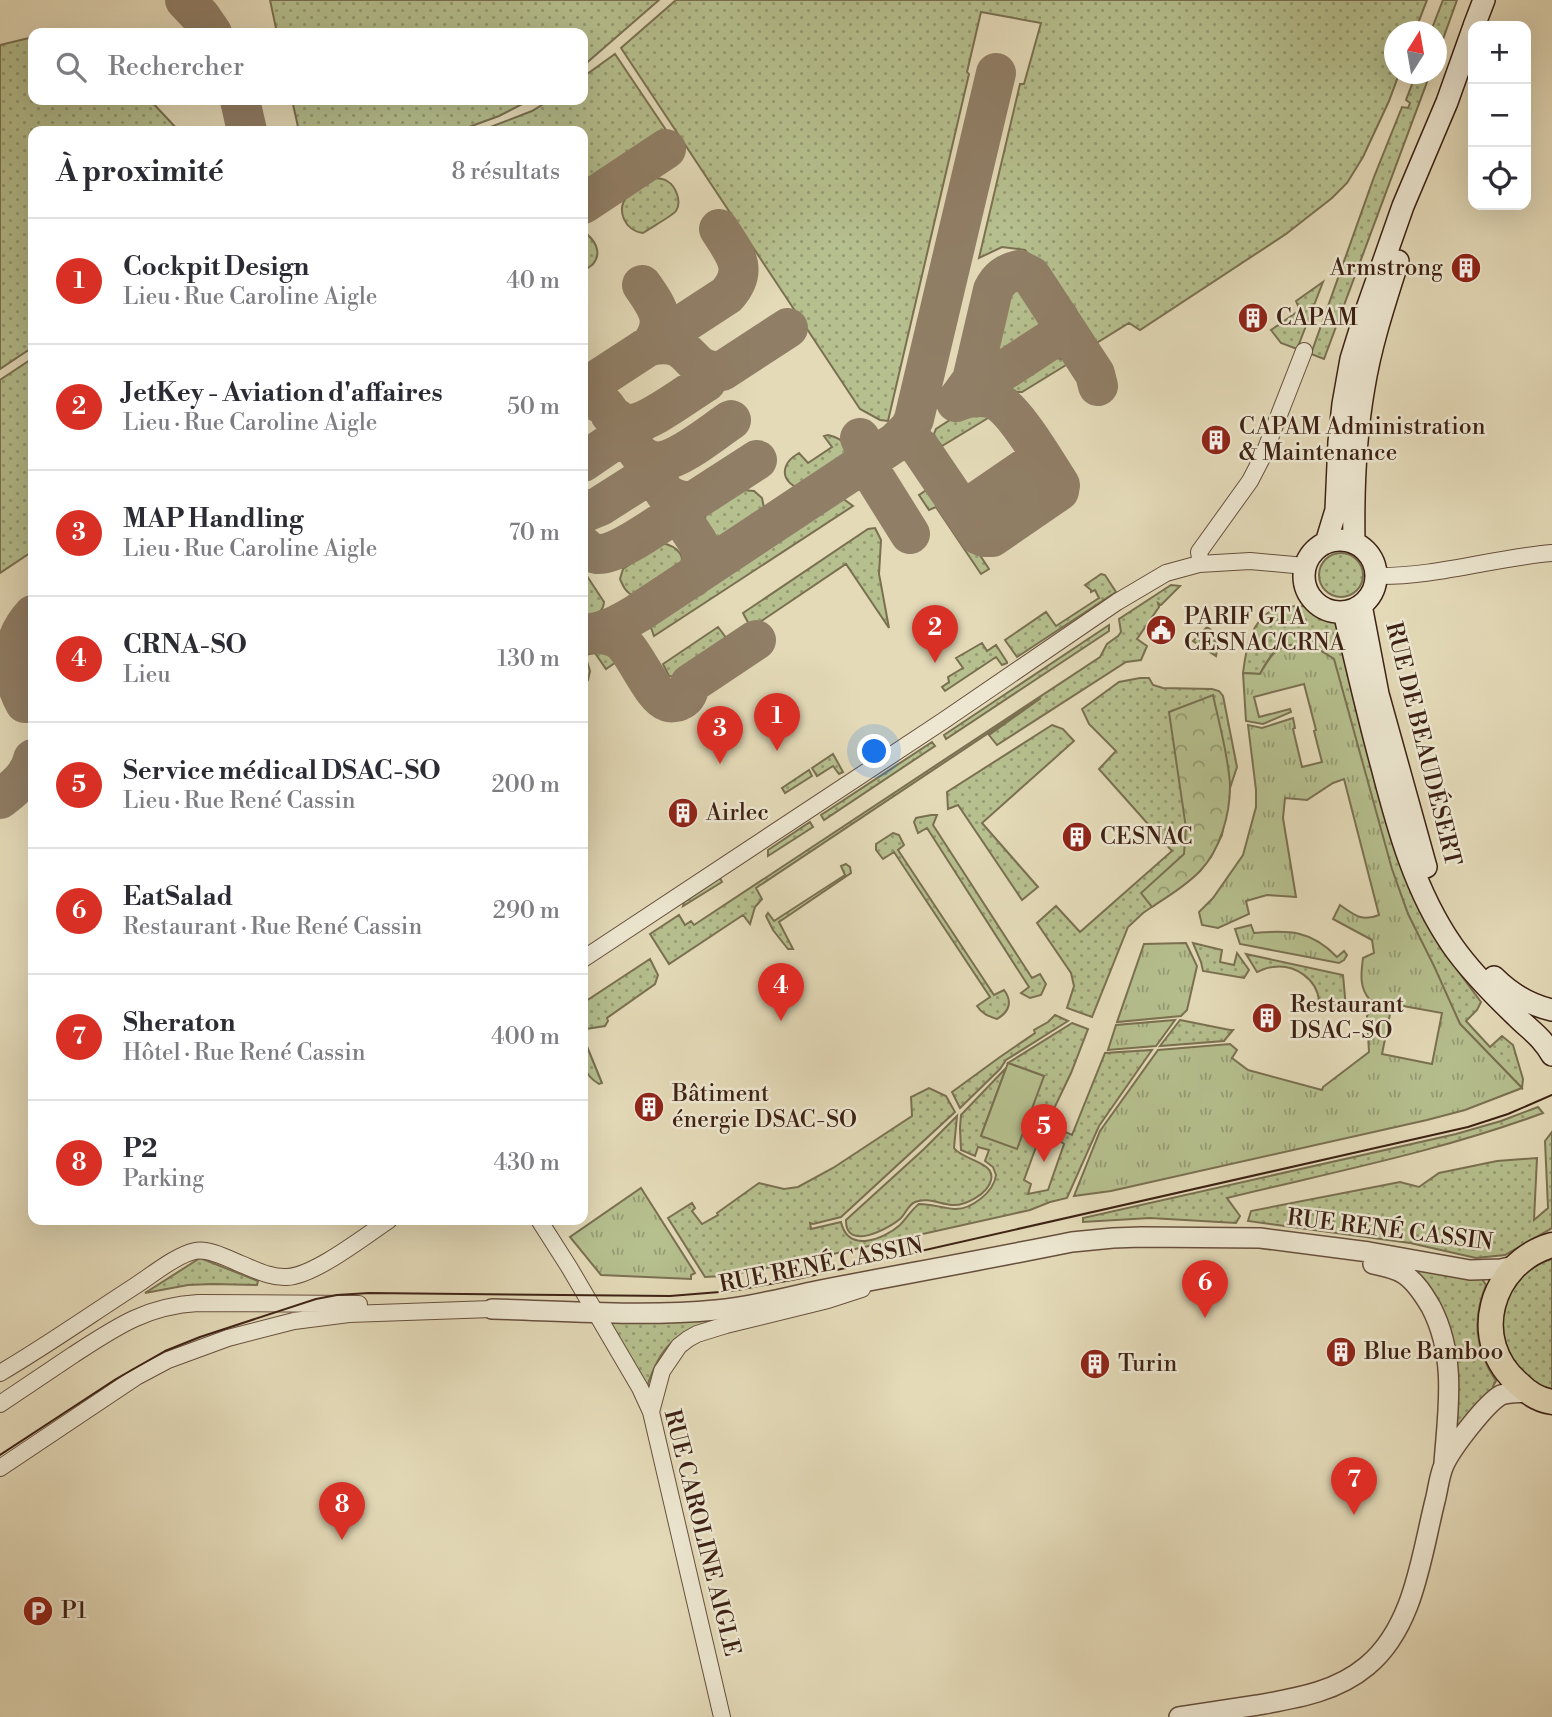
<!DOCTYPE html>
<html lang="fr">
<head>
<meta charset="utf-8">
<style>
	:root { --surface:#fff; --page:#f7f7f7; --text:#2b2b33; --muted:#7c7c81; --line:#e1e1e2; --accent:#d93025 }
	body { margin:0; font-family:"Libre Bodoni",serif; background:var(--page); color:var(--text) }
	.controls { position:absolute; right:21px; top:21px; display:grid; overflow:hidden; border-radius:14px; box-shadow:0 7px 28px #0002 }
	.controls button { width:63px; height:63px; display:grid; place-items:center; padding:0; border:0; border-bottom:2px solid var(--line); background:var(--surface); color:var(--text); font:35px sans-serif }
	.compass { position:absolute; left:1384px; top:21px; width:63px; height:63px; border-radius:50%; background:var(--surface); box-shadow:0 7px 28px #0002; rotate:11deg }
	.you { position:absolute; left:875px; top:752px; width:24px; height:24px; margin:-18px; border:5px solid #fff; border-radius:50%; background:#1a73e8; box-shadow:0 0 0 10px #1a73e833 }
	.badge { display:grid; place-items:center; width:46px; height:46px; border-radius:50%; background:var(--accent); color:#fff; font-size:23px; font-weight:700 }
	.pin { position:absolute; translate:-50% -58px; filter:drop-shadow(0 2px 4px #0008) }
	.pin::after { content:''; position:absolute; top:37px; width:24px; height:21px; background:inherit; clip-path:polygon(0 0,100% 0,50% 100%) }
	.list { margin:0; padding:0; list-style:none }
	h2 { display:flex; justify-content:space-between; align-items:center; height:91px; margin:0; padding:0 28px; font-size:30px }
	h2 small { font-size:23px; font-weight:400; color:var(--muted) }
	.list li { display:grid; grid-template-columns:46px 1fr auto; gap:21px; align-items:center; box-sizing:border-box; height:126px; padding:0 28px; border-top:2px solid var(--line) }
	.list b { display:block; font-size:26px; white-space:nowrap }
	.list p { margin:0; font-size:23px; white-space:nowrap; color:var(--muted) }
	.list em { font-size:23px; font-style:normal; color:var(--muted) }
	.icon { flex:none; width:38px; height:38px; fill:none; stroke:currentColor; stroke-width:2; stroke-linecap:round; stroke-linejoin:round }
	.map { position:relative; flex:none; width:1552px; height:1717px; overflow:hidden }
	.search { position:absolute; background:var(--surface); box-shadow:0 7px 28px #0002; left:28px; top:28px; width:560px; height:77px; display:flex; align-items:center; gap:18px; box-sizing:border-box; padding:0 24px; border-radius:14px; color:var(--muted); font-size:26px }
	.panel { position:absolute; background:var(--surface); box-shadow:0 7px 28px #0002; left:28px; top:126px; width:560px; height:1099px; border-radius:14px }
	.map>svg:first-child { display:block }
	.grass { fill:url(#grass-dots); stroke:#7a7051; stroke-width:2 }
	.forest { fill:url(#forest-crowns); stroke:#7a7051; stroke-width:2 }
	.park { fill:url(#park-tufts); stroke:#7a7051; stroke-width:2 }
	.garden { fill:#b6bf8e; stroke:#7a7051; stroke-width:2 }
	.lines { fill:none; stroke-linecap:round; stroke-linejoin:round }
	.taxiway { stroke:#907e66; stroke-width:40 }
	.minor-casing { stroke:#674f3d; stroke-width:18 }
	.tertiary-casing { stroke:#674f3d; stroke-width:22 }
	.secondary-casing { stroke:#3d2114; stroke-width:24 }
	.primary-casing { stroke:#3d2114; stroke-width:27 }
	.minor { stroke:#ede7d1; stroke-width:16 }
	.tertiary { stroke:#ede7d1; stroke-width:19 }
	.secondary { stroke:#ede7d1; stroke-width:21 }
	.primary { stroke:#e4dab8; stroke-width:24 }
	.tram { stroke:#3d2114; stroke-width:2 }
	.labels { text-anchor:middle; dominant-baseline:central; stroke-width:5; stroke-linejoin:round; paint-order:stroke }
	.poi-label { font-size:23px; fill:#3d2114; stroke:#ede7d1; text-anchor:start }
	.street-label { font-size:23px; fill:#3d2114; stroke:#ede7d1 }
</style>
</head>
<body>
<div class="map">
<svg width="1552" height="1717" viewBox="0 0 1552 1717">
	<defs>
		<pattern id="grass-dots" width="8" height="8" patternUnits="userSpaceOnUse" patternTransform="scale(1.75)"><rect width="8" height="8" fill="#b6bf8e"/><path d="M2 2h.1M6 6h.1" fill="none" stroke="#959b73" stroke-width="1.8" stroke-linecap="round"/></pattern>
		<pattern id="forest-crowns" width="20" height="18" patternUnits="userSpaceOnUse" patternTransform="scale(1.75)"><rect width="20" height="18" fill="#b6bf8e"/><path d="M2 6a3 3 0 1 1 6 0M12 15a3 3 0 1 1 6 0" fill="none" stroke="#959b73"/></pattern>
		<pattern id="park-tufts" width="24" height="20" patternUnits="userSpaceOnUse" patternTransform="scale(1.75)"><rect width="24" height="20" fill="#b6bf8e"/><path d="M3 7l-1-3M5 7V3M7 7l1-3M15 17l-1-3M17 17v-4M19 17l1-3" fill="none" stroke="#959b73"/></pattern>
	</defs>
	<rect width="100%" height="100%" fill="#e4dab8"/>
	<filter id="stains"><feTurbulence type="fractalNoise" baseFrequency=".00286" numOctaves="4"/><feColorMatrix values="0 0 0 0 .2 0 0 0 0 .09 0 0 0 0 .02 0 0 0 .5 -.17"/></filter>
	<radialGradient id="worn" r=".72"><stop offset=".6" stop-color="#630" stop-opacity="0"/><stop offset="1" stop-color="#630" stop-opacity=".3"/></radialGradient>
	<path class="grass" d="M270 0H659L583 66V33H277Z
		M676 0H1427L1415 31 1394 32V74H1399L1389 101 1363 157 1347 183 1332 198 1286 234 1140 330 1129 323 1098 342 1092 344 1084 338 1036 264 1025 250 1002 247 979 258 1020 84H1024L1041 23 981 12 967 72 969 74 888 421 880 420 860 409 621 48Z
		M1443 0H1457L1437 56 1436 32 1431 31Z
		M33 37V100H150L179 131H33V347L0 369V45Z
		M615 54 666 130 583 185V131H480L532 111 550 100H583V77Z
		M1416 74H1430L1324 359 1311 354 1374 177 1402 107 1408 108 1410 103 1406 100Z
		M292 100H530L499 116 458 131H299Z
		M651 178C656 178 663 178 667 181 676 186 682 202 676 211 672 216 650 228 643 233 625 231 615 210 628 195 633 188 643 182 651 178Z
		M583 232C594 238 603 252 593 264 592 265 584 271 583 271Z
		M1017 279 1027 284 1048 320V326L1044 332 1001 358C994 356 992 352 991 345L1002 288 1008 281Z
		M1323 282 1297 349 1281 343 1271 330 1300 310 1296 301Z
		M33 358V551L0 573V380Z
		M1053 358 1064 359 1071 362 1022 392H1017L1012 389 1010 384 1013 379 1040 361Z
		M967 409 993 412V415L942 446 936 440 934 434 936 429Z
		M828 435C845 439 850 446 844 463L806 488C794 490 781 479 786 466 788 460 794 456 799 453L808 463 832 447 824 436Z
		M934 485 989 569 981 574 936 507 929 510 919 495Z
		M743 490 754 491 762 498 764 508 760 519 724 543 714 542 705 536 702 526 706 515Z
		M833 497 842 498 853 506 654 636 650 625 651 619Z
		M875 528 881 540 879 574 889 628 846 564 751 628 743 613 868 529Z
		M661 543C678 546 689 557 677 573 672 580 642 599 634 596 626 593 623 586 620 579L623 569Z
		M1319 575a22 22 0 1 1 44 0a22 22 0 1 1-44 0Z
		M583 570 604 602C603 614 594 615 584 618Z
		M1101 574 1105 575 1116 592 1017 657 1005 640 1046 612 1056 626 1099 598 1095 590 1091 592V590L1085 585Z
		M1171 585 1180 586 1161 605 1158 603 1159 607 1137 639 1147 646 1141 660 1126 662 997 745 989 735 1041 698 756 888 762 899 755 907 750 924 743 915 669 964 650 934 679 915 685 925 691 921 694 925 1100 657 1107 644 1118 636 1121 632 1119 619Z
		M1308 606 1324 612 1336 624 1425 918 1441 948 1481 1002 1477 1010 1466 1021 1490 1047 1502 1036 1513 1045 1523 1079 1522 1088 1460 1024 1408 914 1307 642C1278 647 1274 647 1260 674L1243 673C1246 649 1250 621 1274 609 1283 605 1298 607 1308 606Z
		M1109 625V631L946 739 944 735Z
		M718 627 727 639 728 643 678 677 669 676 663 664Z
		M1207 627 1214 632 1217 651 1216 656 1193 641Z
		M982 643 987 651 996 645 1007 662V663L1002 665 996 657 945 691 942 687 949 682 948 677 963 668 956 658Z
		M583 649 607 650 619 660 606 669 595 653 585 655 590 671 588 680 583 683Z
		M1140 678H1149L1153 685 1163 688 1212 689 1219 691 1223 696 1237 767 1230 788 1222 835 1211 857 1200 871 1178 889 1143 913 1128 927 1092 1017 1067 1008 1074 986 1071 973 1037 923 1056 906 1080 932 1172 851 1099 769 1116 751 1089 724 1082 709 1119 682Z
		M1052 725 1063 729 1074 741 982 823 1038 887 1022 900 958 805 948 809 947 792Z
		M932 742 935 746 824 820 821 815Z
		M833 754 843 772 839 774 833 766 817 776 812 768Z
		M809 770 812 776 785 793 782 788Z
		M931 815H937L933 825 1032 978 1040 974 1046 984 1041 995 1030 998 1021 993 1029 987 927 828 918 833 914 822 916 818Z
		M810 822 813 827 768 856V850Z
		M893 833 899 835 904 845 898 850 994 995 1004 990C1013 1002 1009 1012 997 1019 988 1016 982 1014 977 1006L990 997 894 852 883 859 876 850V844Z
		M846 864 850 867 851 873 779 922 793 949H788L773 930 766 916 768 913 774 921 845 875 841 866Z
		M720 878 722 882 683 906 684 902Z
		M1193 943 1222 950 1220 962 1234 965 1237 953 1249 970 1244 978 1203 971 1201 962Z
		M1246 954 1343 975 1346 1008 1343 1012H1339L1341 1006 1319 1001C1317 979 1295 964 1273 967 1268 967 1262 970 1257 972Z
		M650 959 658 975 655 984 607 1018 608 1021 605 1026 586 1029 583 1034V1003Z
		M1055 1015 1068 1021 1006 1060 1000 1069 960 1108 952 1092 1000 1057 1035 1033 1034 1030 1048 1022Z
		M1180 1020 1230 1030H1233L1224 1041 1160 1046Z
		M1072 1023 1088 1029 1071 1073 1049 1119 1055 1122 1050 1131 1047 1129 1044 1137 1040 1136 1024 1180 1031 1184 1028 1194 1048 1190 1064 1144 1055 1137 1061 1130 1072 1135 1105 1053 1152 1050 1099 1126 1067 1198 1050 1202 1030 1210 788 1264 723 1276 705 1277 668 1218 692 1203 695 1208 692 1211 702 1224 718 1215 717 1213 759 1183 784 1189 798 1187 833 1168 912 1116 911 1097 929 1088 946 1096 955 1112 841 1217 813 1224 810 1223 811 1229 841 1222C848 1253 883 1240 900 1225 907 1218 911 1210 919 1204 932 1204 942 1208 954 1209 971 1210 994 1192 996 1175L993 1167 985 1161 989 1150 978 1147 975 1156 961 1150 960 1128 961 1115 1006 1068 981 1136 1044 1076 1008 1063Z
		M586 1044 602 1083 599 1084C585 1076 577 1058 586 1044Z
		M1538 1107 1543 1113C1441 1151 1333 1172 1227 1198L1240 1216 1236 1223 1150 1218 1083 1222V1218L1456 1134 1501 1121Z
		M957 1116 954 1148C962 1160 996 1162 991 1180 988 1194 965 1206 952 1205 940 1204 927 1197 915 1202 908 1205 906 1213 901 1218 889 1229 845 1252 846 1220L924 1149Z
		M1552 1132V1228L1505 1255 1476 1258 1410 1243 1248 1221 1251 1211 1400 1182 1419 1187 1439 1173 1497 1161 1537 1158 1534 1220 1548 1208 1545 1141Z
		M200 1258 258 1281 257 1285 213 1284 188 1285 145 1293Z
		M1552 1259V1389C1540 1387 1528 1378 1520 1369 1487 1330 1503 1274 1552 1259Z
		M1401 1267 1482 1279 1486 1285C1472 1320 1475 1349 1496 1381L1493 1386 1495 1391 1459 1427 1456 1428 1454 1371Z
		M724 1317C679 1335 663 1337 647 1387L610 1331 609 1319Z"/>
	<path class="forest" d="M1213 695C1219 723 1229 758 1230 786 1230 815 1220 850 1200 871 1186 886 1168 896 1152 907L1141 893 1184 854 1186 828 1169 712Z"/>
	<path class="park" d="M1307 642 1334 659 1392 869 1408 914 1434 966 1460 1024 1522 1088 1465 1110 1427 1120 1111 1191 1074 1196 1100 1131 1158 1050 1230 1044 1237 1050 1232 1058 1248 1070 1322 1090 1323 1087 1369 1052 1367 1016 1371 1010 1390 1014 1382 1054 1432 1064 1442 1013 1370 1000C1359 988 1361 973 1363 958L1374 953 1372 940 1333 919 1340 905C1354 915 1362 922 1379 915L1344 779 1333 783 1307 800 1285 798 1283 818 1296 897 1267 895 1246 901 1249 914 1218 928 1202 925 1199 912 1213 898 1243 855 1256 807V790L1248 725 1262 728 1293 718 1295 728 1293 729 1302 767 1322 762 1314 731 1316 730 1304 684 1254 697 1259 717 1290 709 1291 712 1263 724 1246 721 1243 673 1260 674C1275 647 1277 647 1307 642Z
		M1251 925 1254 933C1289 930 1311 930 1337 957L1344 951 1347 955 1344 960 1339 963 1240 944 1235 929Z
		M1186 943 1197 966 1187 1010 1181 1016 1117 1022 1144 944Z
		M1175 1020 1156 1046 1108 1050 1116 1025Z
		M641 1188 695 1273 691 1275V1279L601 1275 570 1237Z"/>
	<path class="garden" d="M1008 1063 1044 1076 1017 1149 981 1136Z"/>
	<g class="lines">
		<path class="taxiway" d="M185 0 201 17 212 33
			M240 100 247 131
			M583 204 666 149
			M642 285C657 307 669 321 650 346
			M650 346C696 336 684 374 722 371L788 328
			M583 389 727 295C750 269 734 253 719 229
			M583 397 593 399 605 406 640 455 697 541C705 555 702 567 692 578
			M957 401 1052 339 1060 331 1059 318
			M956 402 972 380 993 290C999 278 1006 273 1019 270L1031 276 1095 374 1098 386
			M610 414C617 419 622 424 630 424 648 424 689 392 706 382
			M861 440 860 438 865 448 869 468 875 478 910 534
			M896 442C906 439 912 441 920 448L979 535 984 537H992L1059 491 1060 485C1047 465 1014 407 993 399 980 395 968 397 956 402
			M640 455C647 459 654 463 662 461 682 458 713 432 731 420
			M583 462 624 434
			M666 494C675 500 684 503 695 500L757 460
			M957 503 964 506 973 504 1036 461 1039 453
			M583 513 600 506 652 473
			M583 546C587 550 591 553 597 554 617 556 660 523 678 512
			M595 633C604 634 613 635 621 641 636 654 652 697 668 702 671 703 677 702 679 701 687 698 689 691 690 684L756 640
			M583 634C604 633 620 624 638 613L896 442 910 428 914 419 996 73
			M25 703C9 674 10 640 33 615
			M0 799C14 788 29 777 33 759"/>
		<g class="minor-casing">
			<path id="minor" d="M1201 564 1199 552 1250 481 1263 456 1304 351
				M1376 576C1436 577 1493 558 1552 553
				M583 959 943 721 1117 602 1166 573 1199 564 1250 561 1305 566
				M539 1220 569 1267 640 1388 651 1412 722 1717
				M0 1373C46 1346 90 1315 135 1286 152 1275 176 1255 195 1251 209 1248 229 1259 241 1264 256 1270 271 1278 287 1277 314 1276 365 1236 389 1220
				M0 1404C24 1388 49 1371 73 1355 116 1327 146 1306 198 1303L359 1304
				M651 1412 662 1371 679 1346 688 1339 697 1334 726 1325 828 1300 862 1289
				M0 1468 136 1377 168 1360 228 1338 294 1321 349 1314 492 1309"/>
		</g>
		<g class="tertiary-casing">
			<path id="tertiary" d="M1373 1264C1383 1266 1394 1268 1404 1274 1416 1282 1424 1295 1431 1307 1457 1357 1448 1410 1444 1463
				M492 1309C565 1311 644 1317 716 1310 752 1307 786 1297 821 1290 904 1274 988 1259 1072 1242L1113 1238 1141 1237 1260 1238 1369 1252 1470 1270 1501 1269 1514 1266
				M1179 1717C1205 1713 1232 1709 1258 1705 1297 1698 1336 1692 1367 1666 1414 1627 1421 1557 1435 1501 1438 1490 1439 1476 1444 1465 1451 1449 1486 1403 1501 1395 1509 1392 1519 1393 1528 1392"/>
		</g>
		<g class="secondary-casing">
			<path id="secondary" d="M1474 26 1484 0
				M1304 576a36 36 0 1 1 72 0a36 36 0 1 1-72 0Z
				M1326 543 1336 510 1339 442 1343 404 1351 359 1364 317 1403 206 1447 102 1473 29
				M1354 543C1353 491 1355 438 1364 387 1371 344 1385 302 1398 261
				M1361 605 1378 694 1426 867
				M1344 612C1356 664 1368 716 1382 767 1398 829 1415 891 1452 945 1470 971 1493 994 1516 1016 1531 1031 1541 1036 1552 1055
				M1494 977C1510 993 1530 1005 1552 1010"/>
		</g>
		<g class="primary-casing">
			<path id="primary" d="M1552 1245C1490 1263 1468 1341 1519 1384 1528 1393 1539 1400 1552 1402"/>
		</g>
		<use href="#minor" class="minor"/>
		<use href="#tertiary" class="tertiary"/>
		<use href="#secondary" class="secondary"/>
		<use href="#primary" class="primary"/>
		<path class="tram" d="M0 1455 116 1379 165 1351 200 1337 316 1299 337 1295 369 1293 670 1296 732 1291 797 1279 1468 1127 1508 1114 1552 1095"/>
	</g>
	<defs>
		<g id="building-disc" transform="scale(1.575)"><circle r="9.5" fill="#8f2418" stroke="#ede7d1"/><path d="M-4-6H4V6H1V3H-1V6H-4ZM-2.5-4.3h1.7v1.8h-1.7ZM.8-4.3h1.7v1.8H.8ZM-2.5-1h1.7V.8h-1.7ZM.8-1h1.7V.8H.8Z" fill="#fff"/></g>
		<g id="civic-disc" transform="scale(1.575)"><circle r="9.5" fill="#8f2418" stroke="#ede7d1"/><path d="M-.6-6.5H3V-4.5H.6V-3L4-1V1h2V6H-6V1h2V-1L-.6-3ZM-1.2 2.5V6h2.4V2.5Z" fill="#fff"/></g>
		<g id="parking-disc" transform="scale(1.575)"><circle r="9.5" fill="#8f2418" stroke="#ede7d1"/><path d="M-3.5-5.5H1a3.5 3.5 0 0 1 0 7H-1V5.5H-3.5ZM-1-3.4V-.6H.8a1.4 1.4 0 0 0 0-2.8Z" fill="#fff"/></g>
	</defs>
	<g fill-rule="evenodd">
		<use href="#building-disc" x="1466" y="268"/>
		<use href="#building-disc" x="1253" y="318"/>
		<use href="#building-disc" x="1216" y="440"/>
		<use href="#civic-disc" x="1161" y="630"/>
		<use href="#building-disc" x="683" y="813"/>
		<use href="#building-disc" x="1077" y="837"/>
		<use href="#building-disc" x="1267" y="1018"/>
		<use href="#building-disc" x="649" y="1107"/>
		<use href="#building-disc" x="1341" y="1352"/>
		<use href="#building-disc" x="1095" y="1364"/>
		<use href="#parking-disc" x="38" y="1611"/>
	</g>
	<g class="labels">
		<g class="poi-label">
			<text x="1443" y="268" text-anchor="end">Armstrong</text>
			<text x="1276" y="318">CAPAM</text>
			<text x="1239" y="427">CAPAM Administration<tspan x="1239" dy="26">&amp; Maintenance</tspan></text>
			<text x="1184" y="617">PARIF GTA<tspan x="1184" dy="26">CESNAC/CRNA</tspan></text>
			<text x="706" y="813">Airlec</text>
			<text x="1100" y="837">CESNAC</text>
			<text x="1290" y="1005">Restaurant<tspan x="1290" dy="26">DSAC-SO</tspan></text>
			<text x="672" y="1094">Bâtiment<tspan x="672" dy="26">énergie DSAC-SO</tspan></text>
			<text x="1364" y="1352">Blue Bamboo</text>
			<text x="1118" y="1364">Turin</text>
			<text x="61" y="1611">P1</text>
		</g>
		<g class="street-label">
			<text transform="translate(1423 744) rotate(76)">RUE DE BEAUDÉSERT</text>
			<text transform="translate(1390 1230) rotate(7)">RUE RENÉ CASSIN</text>
			<text transform="translate(821 1265) rotate(-11)">RUE RENÉ CASSIN</text>
			<text transform="translate(702 1533) rotate(76)">RUE CAROLINE AIGLE</text>
		</g>
	</g>
	<rect width="100%" height="100%" filter="url(#stains)"/>
	<rect width="100%" height="100%" fill="url(#worn)"/>
</svg>
<div class="controls">
<button>+</button>
<button>−</button>
<button><svg class="icon" aria-label="locate" viewBox="0 0 24 24"><circle cx="12" cy="12" r="6"/><path d="M12 2v4M12 18v4M2 12h4M18 12h4"/></svg></button>
</div>
<svg class="compass" viewBox="-18 -18 36 36"><path d="M0-13l5 13h-10z" fill="#e53935"/><path d="M0 13l5-13h-10z" fill="#7c7c81"/></svg>
<div class="you"></div>
<div class="pin badge" style="left:777px;top:751px">1</div>
<div class="pin badge" style="left:935px;top:663px">2</div>
<div class="pin badge" style="left:720px;top:764px">3</div>
<div class="pin badge" style="left:781px;top:1021px">4</div>
<div class="pin badge" style="left:1044px;top:1162px">5</div>
<div class="pin badge" style="left:1205px;top:1318px">6</div>
<div class="pin badge" style="left:1354px;top:1515px">7</div>
<div class="pin badge" style="left:342px;top:1540px">8</div>
<div class="search"><svg class="icon" aria-label="search" viewBox="0 0 24 24"><circle cx="10" cy="10" r="6"/><path d="M15 15l6 6"/></svg>Rechercher</div>
<section class="panel">
<h2>À proximité<small>8 résultats</small></h2>
<ul class="list">
<li><span class="badge">1</span><div><b>Cockpit Design</b><p>Lieu · Rue Caroline Aigle</p></div><em>40 m</em></li>
<li><span class="badge">2</span><div><b>JetKey - Aviation d'affaires</b><p>Lieu · Rue Caroline Aigle</p></div><em>50 m</em></li>
<li><span class="badge">3</span><div><b>MAP Handling</b><p>Lieu · Rue Caroline Aigle</p></div><em>70 m</em></li>
<li><span class="badge">4</span><div><b>CRNA-SO</b><p>Lieu</p></div><em>130 m</em></li>
<li><span class="badge">5</span><div><b>Service médical DSAC-SO</b><p>Lieu · Rue René Cassin</p></div><em>200 m</em></li>
<li><span class="badge">6</span><div><b>EatSalad</b><p>Restaurant · Rue René Cassin</p></div><em>290 m</em></li>
<li><span class="badge">7</span><div><b>Sheraton</b><p>Hôtel · Rue René Cassin</p></div><em>400 m</em></li>
<li><span class="badge">8</span><div><b>P2</b><p>Parking</p></div><em>430 m</em></li>
</ul>
</section>
</div>
</body>
</html>
